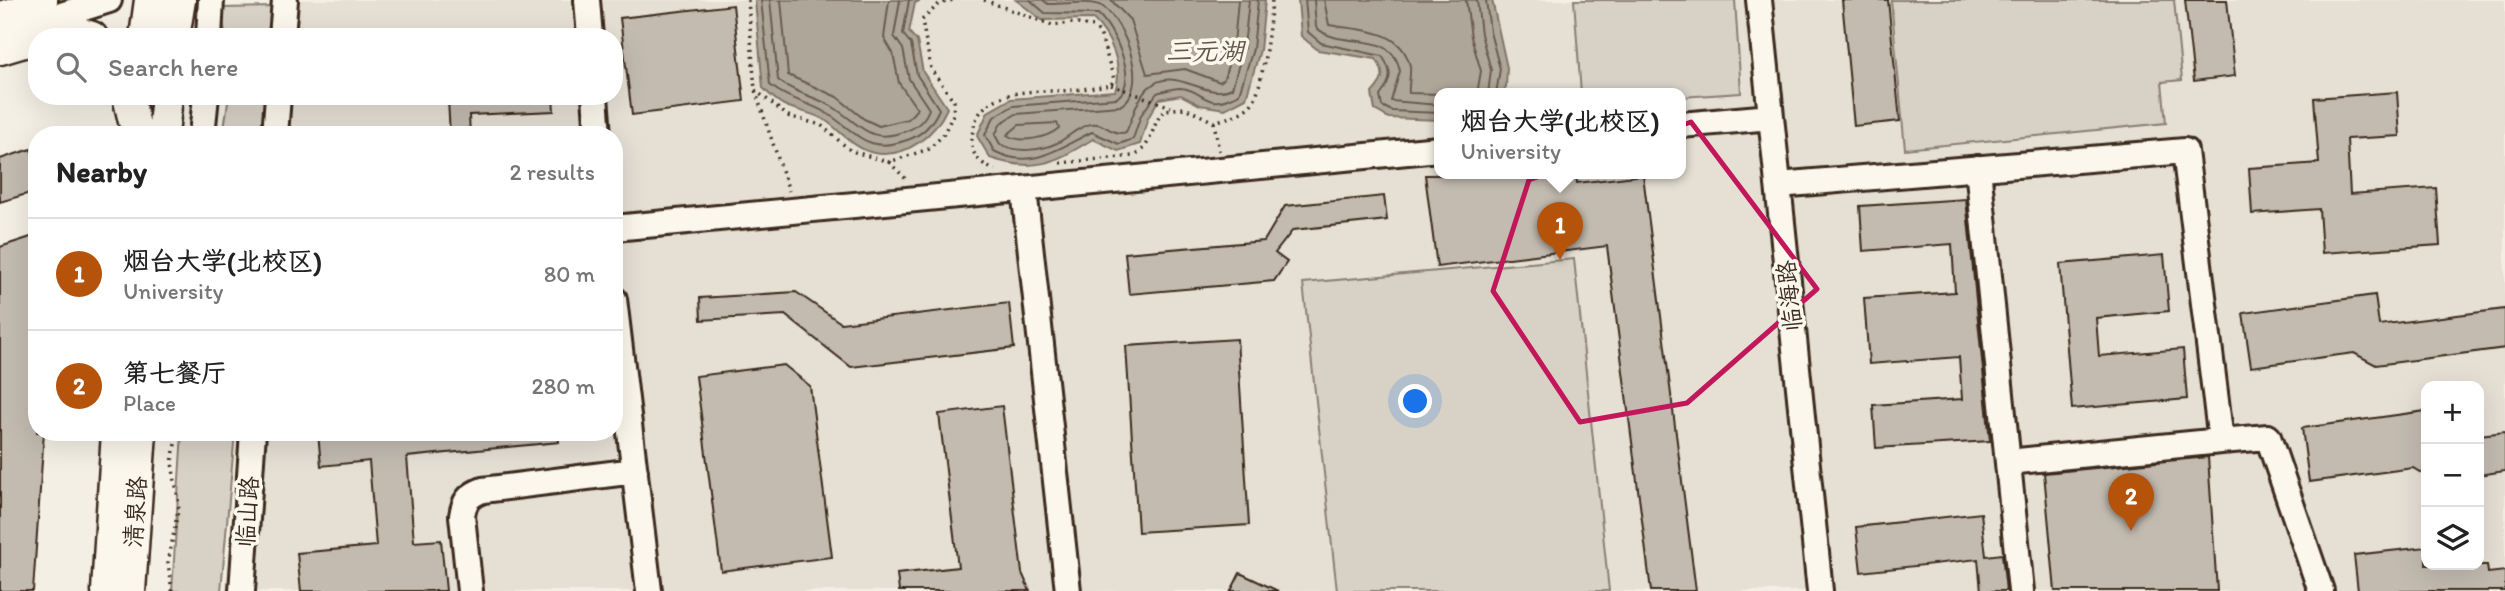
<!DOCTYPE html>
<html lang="en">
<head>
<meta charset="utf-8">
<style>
	:root { --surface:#fff; --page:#f6f6f6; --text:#222; --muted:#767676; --line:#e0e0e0; --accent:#b45309 }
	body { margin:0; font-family:Itim,"LXGW WenKai TC",sans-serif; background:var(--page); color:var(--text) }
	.controls { position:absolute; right:21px; bottom:21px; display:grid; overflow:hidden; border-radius:14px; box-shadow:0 7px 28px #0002 }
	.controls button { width:63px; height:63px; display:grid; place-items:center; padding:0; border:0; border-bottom:2px solid var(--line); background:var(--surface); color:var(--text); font:35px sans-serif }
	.you { position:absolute; left:1416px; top:402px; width:24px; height:24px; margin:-18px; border:5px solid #fff; border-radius:50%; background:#1a73e8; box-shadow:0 0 0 10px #1a73e833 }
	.badge { display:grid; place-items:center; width:46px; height:46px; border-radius:50%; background:var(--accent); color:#fff; font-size:23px; font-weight:700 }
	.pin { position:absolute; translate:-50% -58px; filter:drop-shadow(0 2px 4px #0008) }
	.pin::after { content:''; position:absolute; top:37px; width:24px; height:21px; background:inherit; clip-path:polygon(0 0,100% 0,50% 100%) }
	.popup { position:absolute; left:1434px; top:88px; width:252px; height:91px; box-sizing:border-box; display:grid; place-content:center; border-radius:14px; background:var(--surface); filter:drop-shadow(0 2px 5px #0005); font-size:23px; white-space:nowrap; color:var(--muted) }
	.popup b { font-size:26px; color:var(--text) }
	.popup::after { content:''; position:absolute; left:50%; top:100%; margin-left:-14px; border:14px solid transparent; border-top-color:var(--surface) }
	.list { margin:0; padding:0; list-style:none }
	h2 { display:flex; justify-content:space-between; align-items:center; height:91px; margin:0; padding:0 28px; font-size:30px }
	h2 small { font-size:23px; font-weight:400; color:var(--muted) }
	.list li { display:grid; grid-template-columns:46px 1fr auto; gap:21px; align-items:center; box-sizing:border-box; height:112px; padding:0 28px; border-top:2px solid var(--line) }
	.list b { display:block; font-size:26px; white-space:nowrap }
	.list p { margin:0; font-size:23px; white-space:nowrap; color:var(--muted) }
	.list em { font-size:23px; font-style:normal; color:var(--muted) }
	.icon { flex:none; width:38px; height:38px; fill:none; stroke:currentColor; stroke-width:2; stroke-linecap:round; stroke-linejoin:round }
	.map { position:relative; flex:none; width:2505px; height:591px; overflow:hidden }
	.search { position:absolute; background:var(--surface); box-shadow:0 7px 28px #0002; left:28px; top:28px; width:595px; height:77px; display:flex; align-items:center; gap:18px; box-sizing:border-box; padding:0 24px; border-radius:28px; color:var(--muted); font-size:26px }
	.panel { position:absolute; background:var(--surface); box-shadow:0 7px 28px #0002; left:28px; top:126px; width:595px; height:315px; border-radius:28px }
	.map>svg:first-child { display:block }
	.built { fill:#e5dfd4; fill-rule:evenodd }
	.green { fill:#d8d1c6; stroke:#8a7e72; stroke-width:2 }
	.water { fill:#afa69a; stroke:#817468; stroke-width:2 }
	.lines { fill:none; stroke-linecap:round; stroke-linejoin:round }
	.shore { stroke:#695c50; stroke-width:2 }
	.building { fill:#c3bbb0; stroke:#3b2a1e; stroke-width:2 }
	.minor-casing { stroke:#3b2a1e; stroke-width:30 }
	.major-casing { stroke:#3b2a1e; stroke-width:35 }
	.path { stroke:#3b2a1e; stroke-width:3.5; stroke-dasharray:2 5; stroke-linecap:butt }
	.minor { stroke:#fbf7ec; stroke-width:24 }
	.major { stroke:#fbf7ec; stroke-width:30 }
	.marked { fill:none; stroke:#c2185b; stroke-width:5; stroke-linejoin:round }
	.labels { text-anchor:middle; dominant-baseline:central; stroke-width:7; stroke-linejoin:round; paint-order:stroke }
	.street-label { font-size:24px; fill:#3b2a1e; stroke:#fbf7ec }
	.water-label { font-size:26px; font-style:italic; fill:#645549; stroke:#fbf7ec }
</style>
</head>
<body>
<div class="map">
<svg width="2505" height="591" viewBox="0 0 2505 591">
	<rect width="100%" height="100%" fill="#f3efe4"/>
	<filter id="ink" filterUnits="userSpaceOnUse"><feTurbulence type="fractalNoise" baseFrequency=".0143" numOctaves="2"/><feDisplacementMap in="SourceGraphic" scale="14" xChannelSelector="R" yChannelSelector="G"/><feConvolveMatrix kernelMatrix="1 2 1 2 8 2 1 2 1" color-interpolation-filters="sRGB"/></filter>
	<g filter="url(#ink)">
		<path class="built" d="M279 0H2505V591H225L240 432H614V135H267L271 96H614V37H276ZM1439 94H1681V174H1439ZM2426 386H2479V565H2426Z"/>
		<path class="green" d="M1574 0H1735L1741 93 1681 97V94H1581Z
			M1891 0H2174L2182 80 2162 82 2166 123 1905 149Z
			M274 7 271 37H226L220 8Z
			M229 96H266L262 135H223Z
			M1574 259 1609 591H1337L1303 283Z
			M182 432H235L221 591H172Z"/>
		<path class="water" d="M755 0H921L915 3 909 32 917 41 923 72 947 108C935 135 906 159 874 153 854 149 841 131 825 120 813 113 797 111 784 105 776 101 769 94 763 88Z
			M1016 0H1265L1260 50 1246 98 1225 109 1200 105 1181 95 1159 99 1148 118 1140 144 1118 151 1093 139C1054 163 1035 173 990 158L977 136 988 112 1011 99 1115 91C1124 67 1111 36 1093 19L1042 20Z
			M1298 0H1492L1507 68 1506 87 1502 94H1439V120L1389 118 1375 110 1372 93C1384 80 1386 74 1376 59L1318 50 1301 36Z"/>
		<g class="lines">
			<path class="shore" d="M761 0 770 85C788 100 809 102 828 114 861 135 866 155 910 139 925 133 933 123 939 109L917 75 911 44 903 34 909 0
				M770 0 778 80C795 94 815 96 833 107 862 125 868 145 906 131 917 127 925 120 929 109L909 79 903 49 894 36 900 0
				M781 0 788 75 837 97 864 119 879 126 908 119 917 109 899 83 893 53 884 38 889 0
				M1030 0 1045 13 1098 14C1114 29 1140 80 1117 98L1013 106 994 117 985 135 994 151C1031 171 1059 148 1092 132L1119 144 1133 139 1141 115 1157 93C1164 91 1173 88 1180 88 1205 89 1204 113 1239 94L1253 49 1258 0
				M1043 0 1048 4C1063 4 1090 0 1102 6 1125 22 1151 89 1120 106L1016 114 1001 123 995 135 1000 144C1016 153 1040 151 1057 143 1068 138 1078 126 1091 124 1104 121 1113 137 1126 132 1133 118 1136 100 1148 88 1175 63 1205 102 1232 88L1244 47 1249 0
				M1111 0 1130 20 1147 74 1185 69 1220 82 1224 79 1234 44 1238 0
				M1305 0 1308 32 1321 43 1382 56C1393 72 1392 80 1380 96L1382 106 1392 111 1439 113
				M1314 0 1316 27C1340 52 1391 26 1400 71L1391 101 1439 105
				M1324 0 1329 25C1359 31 1401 27 1410 66 1411 75 1408 85 1409 93L1439 94
				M1466 0 1471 37 1481 71 1477 94
				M1477 0 1481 34 1491 70 1488 94
				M1486 0 1490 32 1500 69 1496 94
				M1057 123 1059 128C1047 138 1021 144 1007 135L1019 125Z"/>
		</g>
		<path class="building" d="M1842 0H1888L1900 121 1854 126Z
			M2185 0H2227L2235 76 2194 81Z
			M733 5 744 101 632 115 620 18Z
			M2397 92 2400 136 2347 139 2350 194 2436 188 2440 245 2322 253 2319 209 2252 214 2249 168 2319 163 2314 98Z
			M460 96H553L554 111 469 115 470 135H450L448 100 460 99Z
			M31 149 37 167V191L0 202V159Z
			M1576 174 1577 183 1643 175 1696 591H1651L1607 246 1437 267 1425 175Z
			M1384 196 1387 220 1293 230 1275 253 1287 262 1274 281 1129 294 1125 253 1264 241 1285 206Z
			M1966 199 1990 441 1876 448 1873 405 1962 399 1959 357 1869 364 1864 298 1955 292 1952 244 1863 251 1860 206Z
			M37 235V432H44L33 591H0V247Z
			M2164 255 2169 311 2096 318 2099 356 2183 349 2187 399 2072 409 2060 264Z
			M796 292 841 323 1009 303 1014 348 851 367 785 315 701 320 700 298Z
			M2375 295 2379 325 2505 309V348L2376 365 2354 353 2251 367 2243 313Z
			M1237 339 1249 525 1138 532 1126 346Z
			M784 365 810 386 832 557 721 571 696 376Z
			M1002 406 1022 573 1030 591H899L897 574 958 567 939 414Z
			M2426 411V476L2413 468 2309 482 2302 428Z
			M318 432H558L559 442 407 457 414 542 441 540 446 591H301L297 553 376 546 369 461 321 466Z
			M2505 432V471L2479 475V435Z
			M2208 457 2217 591H2055L2044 473Z
			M1981 513 1986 556 2002 554 2006 591H1981L1978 559 1861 572 1856 527Z
			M2426 547V565H2487L2488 573 2505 571V591H2358L2354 555Z
			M1240 573 1278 591H1231Z"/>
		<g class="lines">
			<g class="minor-casing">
				<path id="minor" d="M587 0 590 37
					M1759 0 1820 591
					M0 14 45 0
					M1 34 109 0
					M209 37 211 0
					M282 37 285 0
					M595 96 598 135
					M1681 125 1771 117
					M202 135 206 96
					M275 135 278 96
					M1978 168 2021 591
					M1778 185 2185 151 2221 441 2268 437 2321 591
					M1024 189 1068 591
					M614 228 1439 149
					M614 299 649 591
					M2008 462 2221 441
					M242 591 253 432
					M470 591 462 516C464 501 469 495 483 490L635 471"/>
			</g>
			<g class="major-casing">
				<path id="major" d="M40 1 42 0
					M40 37 66 29 92 37
					M145 37 150 0
					M174 37 180 0
					M0 49 37 38
					M128 96 137 134
					M163 135 167 96
					M107 591 117 432
					M130 591 141 432"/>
			</g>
			<path class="path" d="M748 0 755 90 789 191
				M984 0 1052 25 1073 23 1094 27 1100 33 1114 79 1111 85C1093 87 1074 91 1056 91 1022 91 975 91 972 138 970 154 980 164 995 170
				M1111 85 1171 107
				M755 90 788 116 821 125 851 151 889 162 929 149 943 135 953 115 954 101 931 69 922 20 939 4 953 0
				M1214 122 1219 151
				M889 162 907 180
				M1060 163 1132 156C1155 147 1149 125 1165 110L1185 108 1214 122C1227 118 1245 114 1253 102 1263 87 1270 20 1272 0
				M172 591 168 563 179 505 172 463 177 432"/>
			<use href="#minor" class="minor"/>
			<use href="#major" class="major"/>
		</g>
	</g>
	<path class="marked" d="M1691 122 1817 289 1687 403 1580 422 1493 291 1529 180Z"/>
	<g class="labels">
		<g class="street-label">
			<text transform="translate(1789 296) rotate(-96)">临海路</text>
			<text transform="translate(135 512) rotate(-86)">清泉路</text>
			<text transform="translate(247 512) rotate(-86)">临山路</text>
		</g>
		<g class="water-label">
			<text x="1205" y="51">三元湖</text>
		</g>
	</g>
</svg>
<div class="controls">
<button>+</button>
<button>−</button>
<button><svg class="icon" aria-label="layers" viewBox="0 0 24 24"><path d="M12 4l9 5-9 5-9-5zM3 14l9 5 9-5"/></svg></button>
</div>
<div class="you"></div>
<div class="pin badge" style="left:1560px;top:260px">1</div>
<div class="popup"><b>烟台大学(北校区)</b>University</div>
<div class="pin badge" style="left:2131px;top:531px">2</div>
<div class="search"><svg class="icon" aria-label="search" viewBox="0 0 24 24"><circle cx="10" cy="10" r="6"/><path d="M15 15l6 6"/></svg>Search here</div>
<section class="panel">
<h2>Nearby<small>2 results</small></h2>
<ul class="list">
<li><span class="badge">1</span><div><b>烟台大学(北校区)</b><p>University</p></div><em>80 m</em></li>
<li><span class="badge">2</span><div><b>第七餐厅</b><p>Place</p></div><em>280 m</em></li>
</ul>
</section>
</div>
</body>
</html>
